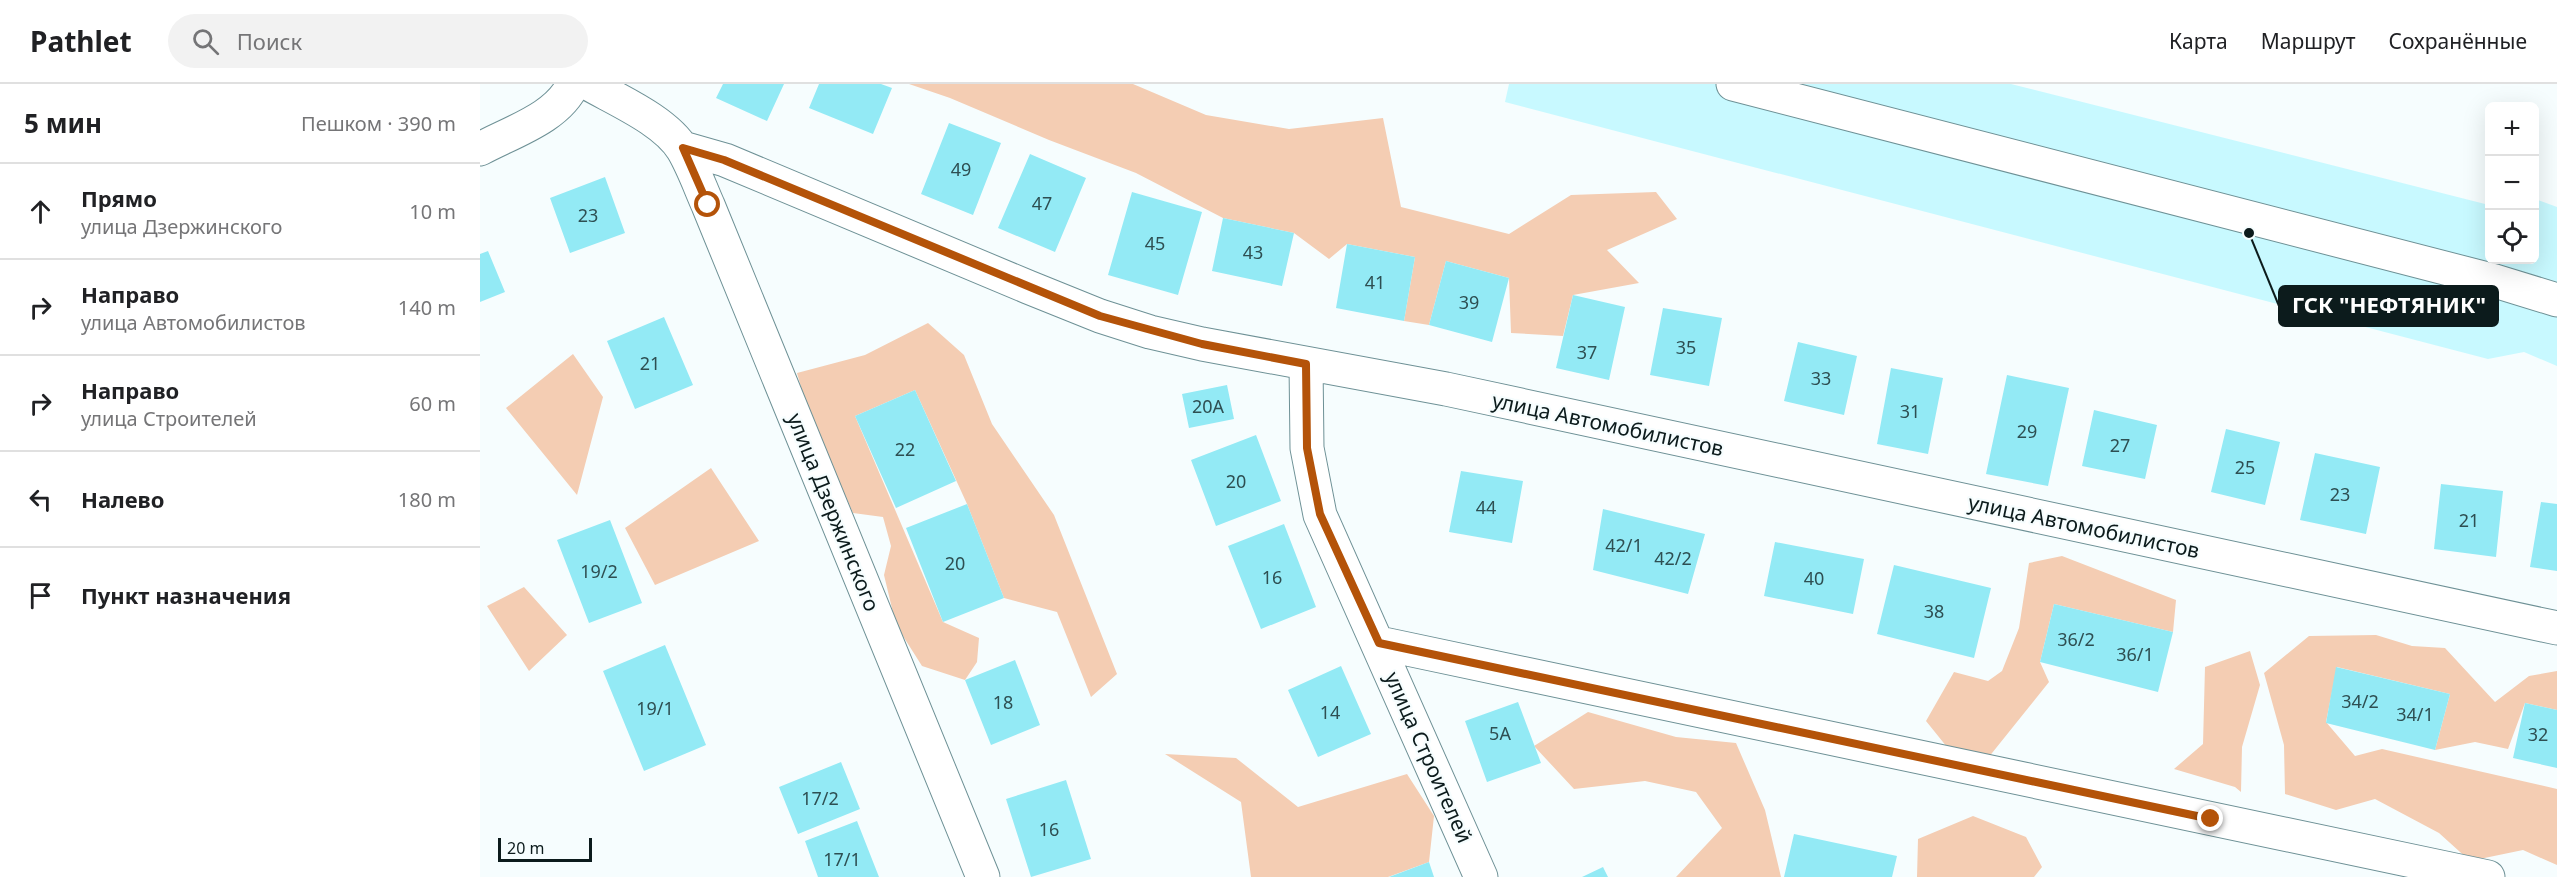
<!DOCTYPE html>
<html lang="ru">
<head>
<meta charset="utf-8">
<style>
	:root { --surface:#fff; --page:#f2f2f2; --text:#202124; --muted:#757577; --line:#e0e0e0 }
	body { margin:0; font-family:"Noto Sans",sans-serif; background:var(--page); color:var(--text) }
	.controls { position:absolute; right:18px; top:18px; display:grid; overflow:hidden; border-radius:9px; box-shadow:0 6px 24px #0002 }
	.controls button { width:54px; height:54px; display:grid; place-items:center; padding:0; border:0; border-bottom:2px solid var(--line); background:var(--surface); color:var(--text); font:30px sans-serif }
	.scale { position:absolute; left:18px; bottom:15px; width:94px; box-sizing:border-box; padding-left:6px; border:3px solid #0c1b1c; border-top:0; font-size:16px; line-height:21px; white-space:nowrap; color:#0c1b1c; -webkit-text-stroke:4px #f6fdfe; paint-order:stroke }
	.stop { position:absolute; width:18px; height:18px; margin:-14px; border:4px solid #b45309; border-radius:50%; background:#fff }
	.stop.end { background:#b45309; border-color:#fff; box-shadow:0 2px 6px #0008 }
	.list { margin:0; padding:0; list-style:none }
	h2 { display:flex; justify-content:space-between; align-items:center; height:78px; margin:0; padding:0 24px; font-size:26px }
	h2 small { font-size:20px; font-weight:400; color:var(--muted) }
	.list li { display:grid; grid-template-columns:39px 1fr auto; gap:18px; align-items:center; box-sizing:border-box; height:96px; padding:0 24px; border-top:2px solid var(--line) }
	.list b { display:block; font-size:22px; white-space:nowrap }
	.list p { margin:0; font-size:20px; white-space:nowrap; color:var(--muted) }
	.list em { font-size:20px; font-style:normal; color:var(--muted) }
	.icon { flex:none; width:33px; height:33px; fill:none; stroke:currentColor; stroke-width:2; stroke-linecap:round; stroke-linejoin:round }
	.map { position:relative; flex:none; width:2077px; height:793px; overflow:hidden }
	header { display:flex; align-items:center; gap:36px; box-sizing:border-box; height:84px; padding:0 30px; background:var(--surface); border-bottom:2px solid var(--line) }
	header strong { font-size:28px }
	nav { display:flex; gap:33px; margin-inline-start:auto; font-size:21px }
	.search { width:420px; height:54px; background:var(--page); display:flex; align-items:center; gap:15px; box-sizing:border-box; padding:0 21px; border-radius:33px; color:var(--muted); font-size:22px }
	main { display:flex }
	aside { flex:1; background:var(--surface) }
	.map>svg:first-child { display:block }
	.built { fill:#c8f9ff }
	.green { fill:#f4cdb3 }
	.building { fill:#93eaf5 }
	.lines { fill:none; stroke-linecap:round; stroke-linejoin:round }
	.minor-casing { stroke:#6e9196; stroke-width:35 }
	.minor { stroke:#fff; stroke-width:33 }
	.route { stroke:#b45309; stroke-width:8 }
	.labels { text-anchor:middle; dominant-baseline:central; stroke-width:4.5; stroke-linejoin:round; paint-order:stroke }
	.number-label { font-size:18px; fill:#2e4f52 }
	.street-label { font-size:21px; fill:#0c1b1c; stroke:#f6fdfe }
	.leader { fill:none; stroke:#0c1b1c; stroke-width:2 }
	.callout-dot { fill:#0c1b1c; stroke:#f6fdfe; stroke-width:2 }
	.callout { fill:#0c1b1c; stroke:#0c1b1c; stroke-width:2 }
	.callout-label { font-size:22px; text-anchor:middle; font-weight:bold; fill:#fff }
</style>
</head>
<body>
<header>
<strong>Pathlet</strong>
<div class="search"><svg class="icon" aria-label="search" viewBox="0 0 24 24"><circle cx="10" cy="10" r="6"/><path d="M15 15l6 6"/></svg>Поиск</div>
<nav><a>Карта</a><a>Маршрут</a><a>Сохранённые</a></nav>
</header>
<main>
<aside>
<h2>5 мин<small>Пешком · 390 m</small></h2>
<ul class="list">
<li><svg class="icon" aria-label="ahead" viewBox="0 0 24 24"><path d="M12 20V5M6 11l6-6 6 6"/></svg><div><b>Прямо</b><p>улица Дзержинского</p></div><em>10 m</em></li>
<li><svg class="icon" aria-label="right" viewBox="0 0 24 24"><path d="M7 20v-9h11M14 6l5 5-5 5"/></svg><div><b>Направо</b><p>улица Автомобилистов</p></div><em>140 m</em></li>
<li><svg class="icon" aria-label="right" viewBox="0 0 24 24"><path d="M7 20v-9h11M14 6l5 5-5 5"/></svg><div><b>Направо</b><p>улица Строителей</p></div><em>60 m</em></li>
<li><svg class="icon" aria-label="left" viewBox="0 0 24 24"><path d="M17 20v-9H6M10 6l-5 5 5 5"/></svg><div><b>Налево</b></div><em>180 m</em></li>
<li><svg class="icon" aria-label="arrive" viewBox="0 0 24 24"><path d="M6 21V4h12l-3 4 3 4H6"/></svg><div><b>Пункт назначения</b></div></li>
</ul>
</aside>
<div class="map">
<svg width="2077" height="793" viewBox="0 0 2077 793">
	<rect width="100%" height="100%" fill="#f6fdfe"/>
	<path class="built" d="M1029 0H1531L2009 121 2010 176H2054L2055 115 2077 123V282L2044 268 2008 275 1025 18Z"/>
	<path class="green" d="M429 0H653L726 31 809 45 903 34 921 123 1029 150 1091 111 1176 108 1197 135 1127 166 1159 199 1093 211 1083 252 1031 249 1029 194 966 177 949 241 924 237 935 173 867 160 849 175 814 149 743 134 656 89 569 56 470 14Z
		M448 239 484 271 512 340 574 431 637 590 611 613 577 528 524 514 487 420 435 306 375 332 463 538 499 554 497 578 485 596 442 582 416 541 404 491 411 462 403 433 373 429 328 328 317 289 385 271Z
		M93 270 123 313 97 411 26 324Z
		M231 384 279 457 175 501 145 444Z
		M1582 472 1696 516 1693 548 1574 520 1560 578 1569 598 1492 694 1446 637 1474 588 1508 597 1522 587 1539 544 1549 479Z
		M44 503 87 551 49 587 7 522Z
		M1896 551 1932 562 1965 564 2015 618 2049 592 2077 587V626L2045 619 2028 665 1995 658 1955 666 1970 610 1857 583 1846 638 1875 672 1902 665 2077 705V781L2043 766 1990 777 1959 749 1895 715 1856 726 1805 710 1804 661 1784 589 1829 552Z
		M1770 567 1780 601 1762 663 1761 708 1755 703 1694 685 1723 660 1725 583Z
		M1108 628 1196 653 1256 659 1285 726 1301 793H1196L1242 744 1216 708 1165 697 1094 705 1054 662Z
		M685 670 756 674 818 723 927 690 954 732 949 778 908 793H771L761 718Z
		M1493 732 1546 753 1562 783 1554 793H1437L1438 755Z"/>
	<path class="building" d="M243 0H304L287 37 236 14Z
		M339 0H401L412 4 393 50 329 24Z
		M469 39 521 59 493 131 441 110Z
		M550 70 606 94 575 168 518 144Z
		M125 93 145 149 90 169 70 114Z
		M652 108 722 128 698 211 628 191Z
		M743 134 814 149 802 202 732 187Z
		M867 160 935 173 924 237 856 224Z
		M8 167 25 208 0 218V170Z
		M966 177 1029 194 1012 258 949 241Z
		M1093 211 1145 223 1129 296 1076 284Z
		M1183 224 1242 234 1229 302 1170 291Z
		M184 233 213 301 155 325 127 257Z
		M1318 258 1377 272 1364 331 1304 317Z
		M1411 284 1463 294 1448 370 1397 360Z
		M1527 291 1589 304 1568 402 1506 390Z
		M747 301 754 335 709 344 702 310Z
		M435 306 476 397 416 424 375 332Z
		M1614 326 1677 341 1665 395 1602 382Z
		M1746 345 1800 358 1785 421 1731 408Z
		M776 351 801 417 736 442 711 376Z
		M1835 369 1900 383 1886 450 1820 436Z
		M981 387 1043 397 1032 459 969 448Z
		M1961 400 2023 407 2016 473 1954 465Z
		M2061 418 2077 420V487L2050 483Z
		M487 420 524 514 463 538 426 444Z
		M1123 425 1225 450 1208 510 1113 486Z
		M130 436 162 519 109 539 77 456Z
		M804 440 836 523 781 545 748 462Z
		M1295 458 1384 475 1373 530 1284 512Z
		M1414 481 1511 504 1494 574 1397 550Z
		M1574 520 1693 548 1678 608 1560 578Z
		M185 561 226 661 164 687 123 587Z
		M535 576 560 641 511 661 485 596Z
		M861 582 891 650 838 673 808 606Z
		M1856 583 1970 610 1955 666 1846 639Z
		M1038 618 1061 679 1007 698 985 637Z
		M2045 619 2077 626V684L2033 674Z
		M361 678 380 725 318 750 299 703Z
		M586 696 611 775 551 793 526 715Z
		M377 737 399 793H338L325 757Z
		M1314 750 1417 772 1412 793H1304Z
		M949 778 954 793H909Z
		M1123 783 1128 793H1102Z"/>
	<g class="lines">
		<g class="minor-casing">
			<path id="minor" d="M109 0C137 16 186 37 203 66 213 83 220 103 228 121L503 793
				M1253 0 2015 197 2077 216
				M203 64 245 76 548 203 620 232 670 248 722 260 966 305 2077 544
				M0 65C31 48 78 34 93 0
				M826 280 827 364 840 431 1001 793
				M899 559 2008 793"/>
		</g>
		<use href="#minor" class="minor"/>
	</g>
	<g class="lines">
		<path class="route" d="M228 121 203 64 244 76 620 232 722 260 826 280 827 364 840 430 899 559 1731 735"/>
	</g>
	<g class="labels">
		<g class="number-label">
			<text x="481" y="85">49</text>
			<text x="562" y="119">47</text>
			<text x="108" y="131">23</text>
			<text x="675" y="159">45</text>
			<text x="773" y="168">43</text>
			<text x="895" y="198">41</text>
			<text x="989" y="218">39</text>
			<text x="1206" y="263">35</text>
			<text x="1107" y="268">37</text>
			<text x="170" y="279">21</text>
			<text x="1341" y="294">33</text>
			<text x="728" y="322">20А</text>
			<text x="1430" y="327">31</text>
			<text x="1547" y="347">29</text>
			<text x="1640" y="361">27</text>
			<text x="425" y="365">22</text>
			<text x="1765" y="383">25</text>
			<text x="756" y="397">20</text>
			<text x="1860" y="410">23</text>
			<text x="1006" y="423">44</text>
			<text x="1989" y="436">21</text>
			<text x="1144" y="461">42/1</text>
			<text x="1193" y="474">42/2</text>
			<text x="475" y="479">20</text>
			<text x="119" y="487">19/2</text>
			<text x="792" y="493">16</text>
			<text x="1334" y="494">40</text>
			<text x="1454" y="527">38</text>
			<text x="1596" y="555">36/2</text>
			<text x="1655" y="570">36/1</text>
			<text x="1880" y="617">34/2</text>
			<text x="523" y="618">18</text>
			<text x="175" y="624">19/1</text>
			<text x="850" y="628">14</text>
			<text x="1935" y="630">34/1</text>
			<text x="1020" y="649">5А</text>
			<text x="2058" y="650">32</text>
			<text x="340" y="714">17/2</text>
			<text x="569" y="745">16</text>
			<text x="362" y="775">17/1</text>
		</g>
		<g class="street-label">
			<text transform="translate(1128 340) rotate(12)">улица Автомобилистов</text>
			<text transform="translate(354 428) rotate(68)">улица Дзержинского</text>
			<text transform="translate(1604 442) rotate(12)">улица Автомобилистов</text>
			<text transform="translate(949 673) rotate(66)">улица Строителей</text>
		</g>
	</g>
	<path class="leader" d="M1769 149L1799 222"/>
	<circle class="callout-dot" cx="1769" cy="149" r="6"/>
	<rect class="callout" x="1799" y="202" width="219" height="40" rx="6"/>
	<g class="callout-label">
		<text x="1909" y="229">ГСК "НЕФТЯНИК"</text>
	</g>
</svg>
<div class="controls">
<button>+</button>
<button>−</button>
<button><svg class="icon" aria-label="locate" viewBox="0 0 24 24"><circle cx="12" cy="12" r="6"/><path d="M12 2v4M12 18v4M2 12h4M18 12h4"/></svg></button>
</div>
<div class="scale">20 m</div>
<div class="stop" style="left:228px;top:121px"></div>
<div class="stop end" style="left:1731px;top:735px"></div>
</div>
</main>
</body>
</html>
